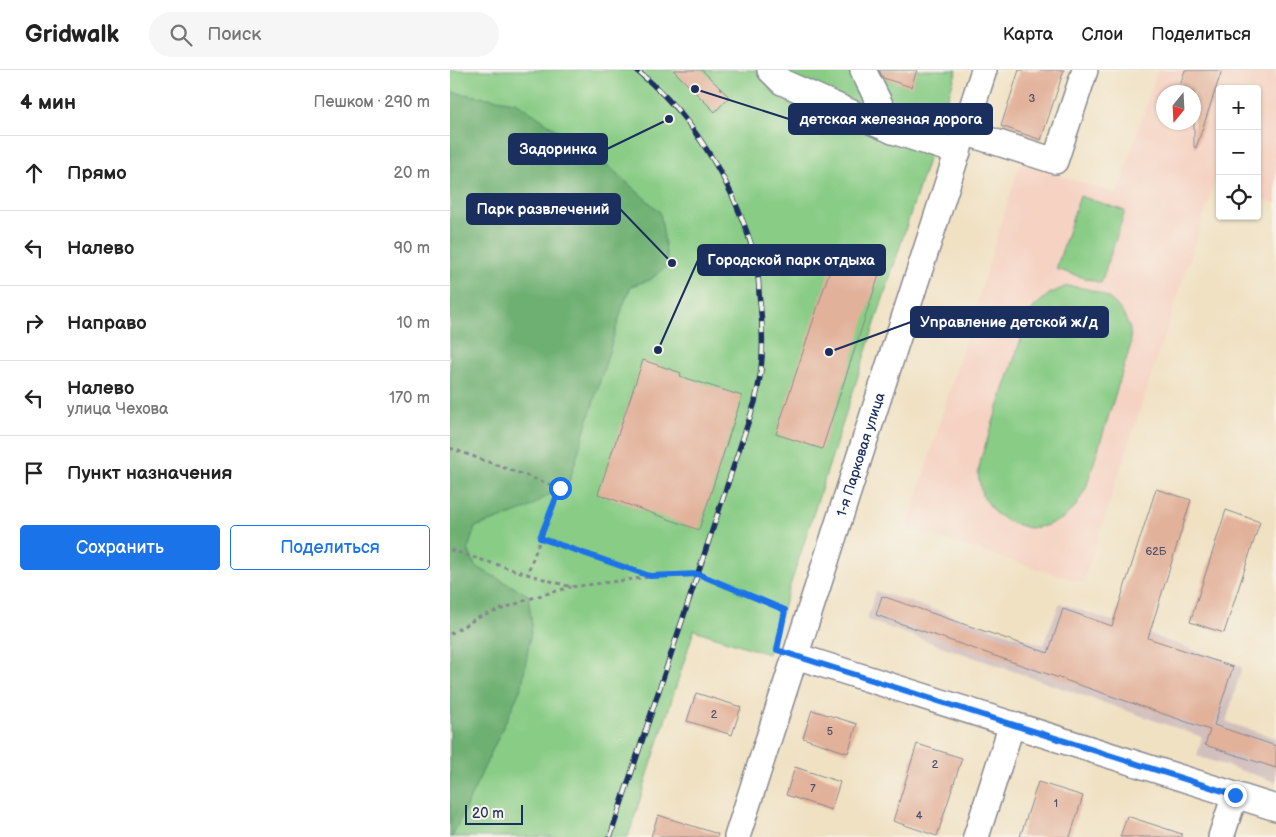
<!DOCTYPE html>
<html lang="ru">
<head>
<meta charset="utf-8">
<style>
	:root { --surface:#fff; --page:#f6f6f6; --text:#222; --muted:#767676; --line:#e0e0e0; --accent:#1a73e8 }
	body { margin:0; font-family:"Balsamiq Sans",sans-serif; background:var(--page); color:var(--text) }
	.controls { position:absolute; right:15px; top:15px; display:grid; overflow:hidden; border-radius:5px; box-shadow:0 1px 4px #0004 }
	.controls button { width:45px; height:45px; display:grid; place-items:center; padding:0; border:0; border-bottom:1px solid var(--line); background:var(--surface); color:var(--text); font:25px sans-serif }
	.compass { position:absolute; left:706px; top:15px; width:45px; height:45px; border-radius:50%; background:var(--surface); box-shadow:0 1px 4px #0004; rotate:198deg }
	.scale { position:absolute; left:15px; bottom:12px; width:58px; box-sizing:border-box; padding-left:5px; border:2px solid #1b2f5e; border-top:0; font-size:14px; line-height:18px; white-space:nowrap; color:#1b2f5e; -webkit-text-stroke:4px #f7f3e8; paint-order:stroke }
	.stop { position:absolute; width:15px; height:15px; margin:-11px; border:4px solid #1a73e8; border-radius:50%; background:#fff }
	.stop.end { background:#1a73e8; border-color:#fff; box-shadow:0 1px 5px #0008 }
	.list { margin:0; padding:0; list-style:none }
	h2 { display:flex; justify-content:space-between; align-items:center; height:65px; margin:0; padding:0 20px; font-size:21px }
	h2 small { font-size:16px; font-weight:400; color:var(--muted) }
	.list li { display:grid; grid-template-columns:32px 1fr auto; gap:15px; align-items:center; box-sizing:border-box; height:75px; padding:0 20px; border-top:1px solid var(--line) }
	.list b { display:block; font-size:19px; white-space:nowrap }
	.list p { margin:0; font-size:16px; white-space:nowrap; color:var(--muted) }
	.list em { font-size:16px; font-style:normal; color:var(--muted) }
	.actions { display:flex; gap:10px; padding:15px 20px }
	.actions a { flex:1; padding:11px 0; border:1px solid var(--accent); border-radius:5px; text-align:center; font-size:18px; color:var(--accent) }
	.actions .main { background:var(--accent); color:#fff }
	.icon { flex:none; width:28px; height:28px; fill:none; stroke:currentColor; stroke-width:2; stroke-linecap:round; stroke-linejoin:round }
	.map { position:relative; flex:none; width:826px; height:767px; overflow:hidden }
	header { display:flex; align-items:center; gap:30px; box-sizing:border-box; height:70px; padding:0 25px; background:var(--surface); border-bottom:1px solid var(--line) }
	header strong { font-size:24px }
	nav { display:flex; gap:28px; margin-inline-start:auto; font-size:18px }
	.search { width:350px; height:45px; background:var(--page); display:flex; align-items:center; gap:12px; box-sizing:border-box; padding:0 18px; border-radius:28px; color:var(--muted); font-size:19px }
	main { display:flex }
	aside { flex:1; background:var(--surface) }
	.map>svg:first-child { display:block }
	.built { fill:#f5d2c2; fill-rule:evenodd }
	.industrial { fill:#d1bfbd }
	.green { fill:#88cc85; stroke:#527e72 }
	.forest { fill:#6eb072; stroke:#447068 }
	.building { fill:#e2b19a }
	.lines { fill:none; stroke-linecap:round; stroke-linejoin:round }
	.minor-casing { stroke:#868890; stroke-width:28 }
	.path { stroke:#868890; stroke-width:3; stroke-dasharray:4 4; stroke-linecap:butt }
	.minor { stroke:#fff; stroke-width:25 }
	.rail-casing { stroke:#1b2f5e; stroke-width:5.5 }
	.rail { stroke:#f7f3e8; stroke-width:4; stroke-dasharray:11; stroke-linecap:butt }
	.route { stroke:#1a73e8; stroke-width:6 }
	.labels { text-anchor:middle; dominant-baseline:central; stroke-width:4; stroke-linejoin:round; paint-order:stroke }
	.number-label { font-size:11px; fill:#4d506d }
	.street-label { font-size:14px; fill:#1b2f5e; stroke:#f7f3e8 }
	.leader { fill:none; stroke:#1b2f5e; stroke-width:2 }
	.callout-dot { fill:#1b2f5e; stroke:#f7f3e8; stroke-width:2 }
	.callout { fill:#1b2f5e; stroke:#1b2f5e; stroke-width:2 }
	.callout-label { font-size:15px; text-anchor:middle; font-weight:bold; fill:#fff }
</style>
</head>
<body>
<header>
<strong>Gridwalk</strong>
<div class="search"><svg class="icon" aria-label="search" viewBox="0 0 24 24"><circle cx="10" cy="10" r="6"/><path d="M15 15l6 6"/></svg>Поиск</div>
<nav><a>Карта</a><a>Слои</a><a>Поделиться</a></nav>
</header>
<main>
<aside>
<h2>4 мин<small>Пешком · 290 m</small></h2>
<ul class="list">
<li><svg class="icon" aria-label="ahead" viewBox="0 0 24 24"><path d="M12 20V5M6 11l6-6 6 6"/></svg><div><b>Прямо</b></div><em>20 m</em></li>
<li><svg class="icon" aria-label="left" viewBox="0 0 24 24"><path d="M17 20v-9H6M10 6l-5 5 5 5"/></svg><div><b>Налево</b></div><em>90 m</em></li>
<li><svg class="icon" aria-label="right" viewBox="0 0 24 24"><path d="M7 20v-9h11M14 6l5 5-5 5"/></svg><div><b>Направо</b></div><em>10 m</em></li>
<li><svg class="icon" aria-label="left" viewBox="0 0 24 24"><path d="M17 20v-9H6M10 6l-5 5 5 5"/></svg><div><b>Налево</b><p>улица Чехова</p></div><em>170 m</em></li>
<li><svg class="icon" aria-label="arrive" viewBox="0 0 24 24"><path d="M6 21V4h12l-3 4 3 4H6"/></svg><div><b>Пункт назначения</b></div></li>
</ul>
<div class="actions"><a class="main">Сохранить</a><a>Поделиться</a></div>
</aside>
<div class="map">
<svg width="826" height="767" viewBox="0 0 826 767">
	<rect width="100%" height="100%" fill="#f7f3e8"/>
	<filter id="ink" filterUnits="userSpaceOnUse"><feTurbulence type="fractalNoise" baseFrequency=".02" numOctaves="2"/><feDisplacementMap in="SourceGraphic" scale="10" xChannelSelector="R" yChannelSelector="G"/><feConvolveMatrix kernelMatrix="1 2 1 2 8 2 1 2 1" color-interpolation-filters="sRGB"/></filter>
	<filter id="wash" filterUnits="userSpaceOnUse"><feTurbulence type="fractalNoise" baseFrequency=".0096" numOctaves="4" result="noise"/><feDisplacementMap in="SourceGraphic" scale="20" xChannelSelector="R" yChannelSelector="G"/><feGaussianBlur stdDeviation="1.12" result="paint"/><feColorMatrix in="noise" values="0 0 0 0 0 0 0 0 0 0 0 0 0 0 0 0 0 1.4 0 .05"/><feComposite in="paint" operator="in"/></filter>
	<g filter="url(#wash)">
		<rect width="100%" height="100%" fill="#f0e1c3"/>
		<path class="built" d="M708 0H826V133L807 127V19H770V113L765 112 633 513 457 458 570 93 667 124ZM714 22H744V52H714Z"/>
		<path class="industrial" d="M426 521 593 575 610 533 792 597 776 652 826 668V712L747 686 752 667 417 550Z"/>
		<path class="green" d="M0 0H507L318 584 244 560 178 767H0Z
			M630 126 675 141 651 213 606 199Z
			M617 216C645 218 667 226 678 254 681 259 680 267 681 274L636 418 626 436 612 449 595 456 579 458 559 452 545 443 532 425 528 404 531 388 576 254 584 237 599 224Z"/>
		<path class="forest" d="M0 22 66 32 154 92 210 142 218 195 200 210 181 216 173 236 119 412 77 439 25 457 18 479 25 496 78 525 82 555 72 616 2 767H0Z"/>
		<g id="blocks">
			<path class="building" d="M223 0H252L279 27 265 42Z
				M429 0H467L461 17 433 8Z
				M569 0H614L591 70 551 56Z
				M735 0H772L746 78 744 77V22H728Z
				M385 184 431 199 372 379 326 364Z
				M193 290 231 303 230 306 292 326 249 460 148 424Z
				M706 419 741 430 698 568 783 597 764 655 826 676V698L755 675 760 660 426 545 432 526 598 583 613 539 662 556Z
				M776 440 810 452 774 563 740 552Z
				M246 623 291 637 282 665 237 651Z
				M362 640 407 654 398 683 353 668Z
				M467 674 512 688 487 766 443 751Z
				M345 697 390 712 381 740 336 725Z
				M588 712 633 726 620 767H570Z
				M208 745 268 764 267 767H201Z
				M677 746 732 764V767H670Z"/>
		</g>
	</g>
	<g filter="url(#ink)">
		<use href="#blocks" fill-opacity="0" stroke="#868890" stroke-width="1"/>
		<g class="lines">
			<g class="minor-casing">
				<g id="minor">
					<path d="M320 0 332 12 443 61 508 82"/>
					<path d="M413 0 443 61"/>
					<path d="M514 62 605 91 635 0"/>
					<path d="M346 586 826 738"/>
					<path id="s1" d="M287 767 534 0"/>
					<path d="M526 767 562 654"/>
					<path d="M771 767 785 725"/>
				</g>
			</g>
			<path class="path" d="M0 378 110 418 77 504
				M91 467 200 506 248 504 335 540 334 542
				M0 480 77 504 121 517 200 507
				M0 564 27 548 85 527 121 517"/>
			<use href="#minor" class="minor"/>
			<g class="rail-casing">
				<path id="rail" d="M160 767 305 332C307 321 310 310 311 299 314 274 312 248 309 223 309 214 308 205 307 196 302 172 292 148 282 125 258 76 229 34 186 0"/>
			</g>
			<use href="#rail" class="rail"/>
		</g>
	</g>
	<g class="lines" filter="url(#ink)">
		<path class="route" d="M110 418 90 468 200 506 248 504 335 540 327 580 785 725"/>
	</g>
	<g class="labels">
		<g class="number-label">
			<text x="582" y="28">3</text>
			<text x="706" y="481">62Б</text>
			<text x="264" y="644">2</text>
			<text x="380" y="661">5</text>
			<text x="485" y="694">2</text>
			<text x="363" y="718">7</text>
			<text x="606" y="733">1</text>
			<text x="469" y="745">4</text>
		</g>
		<g class="street-label">
			<text stroke="none"><textPath href="#s1" startOffset="402">1-я Парковая улица</textPath></text>
		</g>
	</g>
	<path class="leader" d="M245 19L339 49M219 49L157 79M222 193L170 139M208 280L248 190M379 282L461 252"/>
	<g class="callout-dot">
		<circle cx="245" cy="19" r="5"/>
		<circle cx="219" cy="49" r="5"/>
		<circle cx="222" cy="193" r="5"/>
		<circle cx="208" cy="280" r="5"/>
		<circle cx="379" cy="282" r="5"/>
	</g>
	<g class="callout">
		<rect x="339" y="34" width="203" height="30" rx="5"/>
		<rect x="59" y="64" width="98" height="30" rx="5"/>
		<rect x="17" y="124" width="153" height="30" rx="5"/>
		<rect x="248" y="175" width="187" height="30" rx="5"/>
		<rect x="461" y="237" width="197" height="30" rx="5"/>
	</g>
	<g class="callout-label">
		<text x="441" y="54">детская железная дорога</text>
		<text x="108" y="84">Задоринка</text>
		<text x="93" y="144">Парк развлечений</text>
		<text x="341" y="195">Городской парк отдыха</text>
		<text x="559" y="257">Управление детской ж/д</text>
	</g>
</svg>
<div class="controls">
<button>+</button>
<button>−</button>
<button><svg class="icon" aria-label="locate" viewBox="0 0 24 24"><circle cx="12" cy="12" r="6"/><path d="M12 2v4M12 18v4M2 12h4M18 12h4"/></svg></button>
</div>
<svg class="compass" viewBox="-18 -18 36 36"><path d="M0-13l5 13h-10z" fill="#e53935"/><path d="M0 13l5-13h-10z" fill="#767676"/></svg>
<div class="scale">20 m</div>
<div class="stop" style="left:110px;top:418px"></div>
<div class="stop end" style="left:785px;top:725px"></div>
</div>
</main>
</body>
</html>
